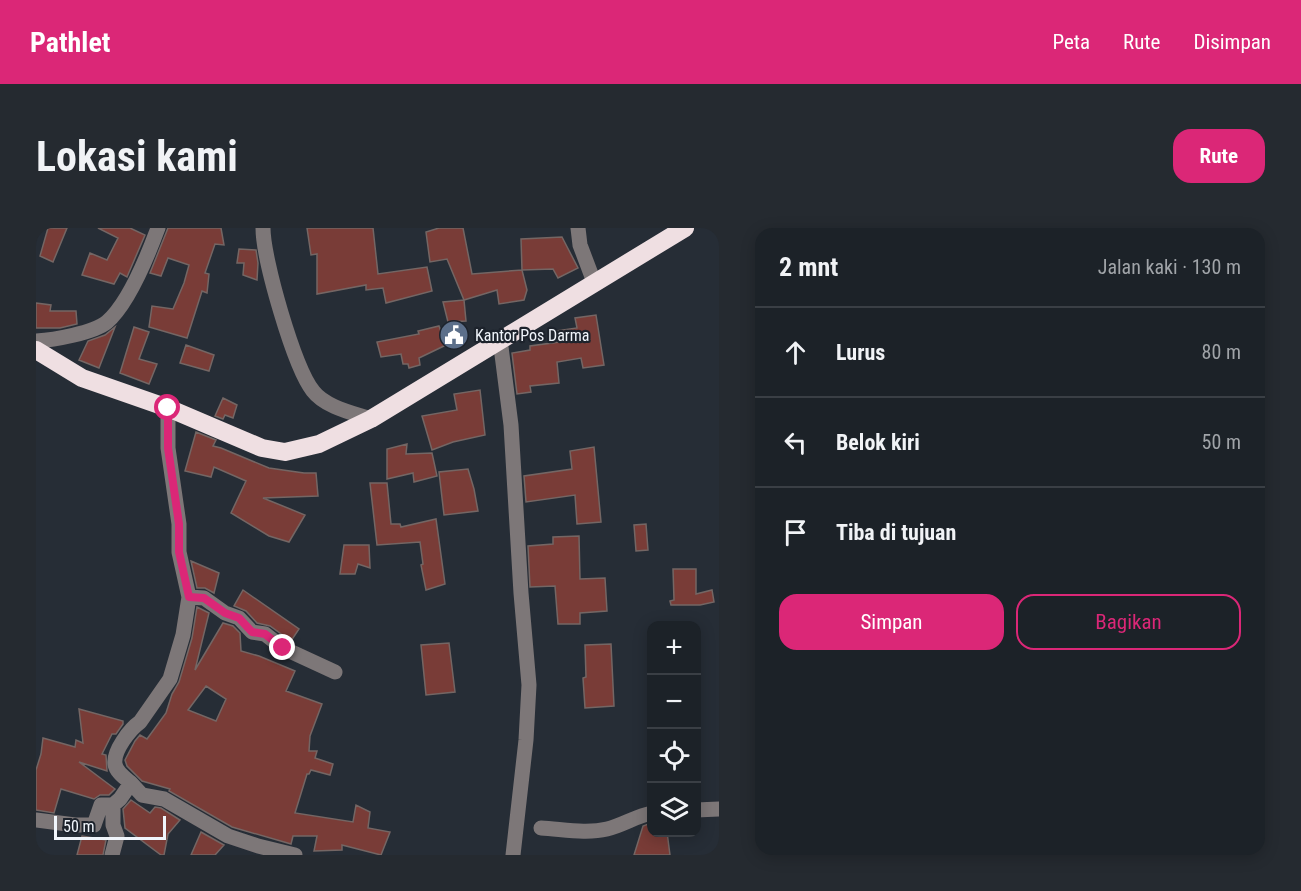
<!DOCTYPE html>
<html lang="id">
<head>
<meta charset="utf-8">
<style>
	:root { --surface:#1c2228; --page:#252a30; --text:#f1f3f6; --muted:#a0a4a8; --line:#3a3f45; --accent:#db2777 }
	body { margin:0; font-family:"Roboto Condensed",sans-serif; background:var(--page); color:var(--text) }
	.controls { position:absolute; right:18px; bottom:18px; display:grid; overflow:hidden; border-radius:12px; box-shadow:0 3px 15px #0003 }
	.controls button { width:54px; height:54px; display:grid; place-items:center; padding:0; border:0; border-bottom:2px solid var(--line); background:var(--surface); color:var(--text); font:30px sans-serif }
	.scale { position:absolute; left:18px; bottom:15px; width:112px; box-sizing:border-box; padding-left:6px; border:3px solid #f0f5fb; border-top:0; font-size:16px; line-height:21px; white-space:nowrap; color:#f0f5fb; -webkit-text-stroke:4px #1d232c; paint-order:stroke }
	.stop { position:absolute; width:18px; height:18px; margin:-14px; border:4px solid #db2777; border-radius:50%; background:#fff }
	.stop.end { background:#db2777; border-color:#fff; box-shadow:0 2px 6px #0008 }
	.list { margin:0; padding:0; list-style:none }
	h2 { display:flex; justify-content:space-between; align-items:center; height:78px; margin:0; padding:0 24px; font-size:26px }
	h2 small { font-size:20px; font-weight:400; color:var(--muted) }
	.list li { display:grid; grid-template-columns:39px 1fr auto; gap:18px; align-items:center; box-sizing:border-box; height:90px; padding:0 24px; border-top:2px solid var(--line) }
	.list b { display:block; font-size:22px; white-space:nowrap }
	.list em { font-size:20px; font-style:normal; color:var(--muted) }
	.actions { display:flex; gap:12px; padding:18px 24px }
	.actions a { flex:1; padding:14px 0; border:2px solid var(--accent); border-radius:18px; text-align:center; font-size:21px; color:var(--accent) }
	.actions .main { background:var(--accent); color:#fff }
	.icon { flex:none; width:33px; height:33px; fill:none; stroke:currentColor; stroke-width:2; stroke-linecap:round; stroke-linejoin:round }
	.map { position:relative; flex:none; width:683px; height:627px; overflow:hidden; border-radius:18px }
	header { display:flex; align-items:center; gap:36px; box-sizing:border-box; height:84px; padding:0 30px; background:var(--accent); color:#fff }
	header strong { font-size:28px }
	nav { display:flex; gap:33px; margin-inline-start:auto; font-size:21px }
	.intro { display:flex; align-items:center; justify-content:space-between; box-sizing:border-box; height:144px; padding:0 36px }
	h1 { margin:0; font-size:42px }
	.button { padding:15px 27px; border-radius:18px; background:var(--accent); color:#fff; font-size:21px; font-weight:700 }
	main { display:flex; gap:36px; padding:0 36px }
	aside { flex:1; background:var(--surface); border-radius:18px; box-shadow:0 3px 15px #0003 }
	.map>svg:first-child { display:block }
	.building { fill:#793c37; stroke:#746664; stroke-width:1.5; fill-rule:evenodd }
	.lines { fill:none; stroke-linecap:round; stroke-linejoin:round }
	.minor { stroke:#7d7778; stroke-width:15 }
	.highway { stroke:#efdfe2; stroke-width:18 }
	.route { stroke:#db2777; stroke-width:8 }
	.labels { text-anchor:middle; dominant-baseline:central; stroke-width:4.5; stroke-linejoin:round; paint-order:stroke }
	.poi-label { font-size:16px; fill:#f0f5fb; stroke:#1d232c; text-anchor:start }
</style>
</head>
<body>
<header>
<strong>Pathlet</strong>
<nav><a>Peta</a><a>Rute</a><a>Disimpan</a></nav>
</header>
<div class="intro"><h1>Lokasi kami</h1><a class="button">Rute</a></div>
<main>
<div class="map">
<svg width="683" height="627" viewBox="0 0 683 627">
	<rect width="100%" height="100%" fill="#262d36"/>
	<path class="building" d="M12 0H31L17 34 4 28Z
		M62 0H94L109 7 91 49 84 45 78 56 46 47 54 25 71 32 82 10Z
		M132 0H185L188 17 179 16 169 45 173 46 171 65 166 63 151 110 113 99 116 78 137 81 148 55 153 37 132 30 125 48 114 45Z
		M271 0H337L342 46 391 39 396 63 350 75 347 60 330 62V57L281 66V26L275 27Z
		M403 0H427L436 46 486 42 491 62 488 72 463 76 461 62 428 72 411 31 394 34 390 4Z
		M526 9 542 40 522 50 517 41 486 42 485 11Z
		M203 21 220 22 222 35 221 52 207 47 208 35H201Z
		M428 72 430 93 412 94 407 74Z
		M0 75 15 77 14 83H40L41 96 24 100H0Z
		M560 87 568 137 547 140 545 130 521 134 523 155 494 158 495 164 481 166 476 125 494 122V118L523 114 521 103 541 100 539 90Z
		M403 98 410 117 383 130 384 137 373 140 372 136H367L365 126 345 129 341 114 383 106 382 103Z
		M79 99 63 140 43 132 52 113 69 107Z
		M98 99 113 104 103 131 121 136 113 156 84 145Z
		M150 117 178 127 173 143 144 135Z
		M444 162 449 207 417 214 396 222 386 188 421 182 418 166Z
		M187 170 201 177 197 190 189 187 187 191 179 188Z
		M160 204 180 212 177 218 185 220 233 240 268 245H280L282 268 227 270 269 287 253 314 233 308 195 285 210 253 178 239 175 249 149 243Z
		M371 216 370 226 396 225 401 248 378 254 377 245 351 251V221Z
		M558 219 565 294 541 296 539 267 490 274 488 248 536 241 534 223Z
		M432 241 438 261 442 283 408 287 403 244Z
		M334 255H351L355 296H364L365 299 400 291 409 356 390 362 385 337 387 336 384 314 341 317Z
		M610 296 612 322 600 323 598 297Z
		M543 308 544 351 569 350 571 383 544 385V396H522L519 358 494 359 492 318 517 316V309Z
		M308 317H333L334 340 322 336 319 346H304Z
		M155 333 183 345 178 365 169 360H161Z
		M637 341H660V366L676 362 678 374 664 377H635L634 373 638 372Z
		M207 362 263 401 255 413 234 398 221 395 210 383 198 378Z
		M161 379 173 385 159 442 187 395 197 398 204 405 205 423 223 428 259 443 250 463 286 476 274 508 273 523H281L279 530 297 536 294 547 275 542 273 546H271L259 585 317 594 320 577 334 584 332 600 354 604 345 627 306 617V622L278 623 281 608H257L255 616 196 599 133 563 134 561 106 553 91 538 89 532 99 513 104 507 111 511 130 485 136 466 143 454 156 410ZM170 458 190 471 180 493 152 482Z
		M413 415 419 464 390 467 385 417Z
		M575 416 578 478 549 480 547 450 550 449 549 417Z
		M43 481 87 493V496L80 506H76L66 526 70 527 71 543 43 534 79 561 73 567H64L58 571 25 561 18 585 0 582V542L5 526 7 510 39 519 40 512 47 515Z
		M95 572 114 585 119 579 125 580 144 592 132 606 128 627H125L89 600 87 581Z
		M615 595V604H631L634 627H598L607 598Z
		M165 604 188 617 179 627H155Z
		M46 608 70 612 67 627H41Z"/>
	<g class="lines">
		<path class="minor" d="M227 0C227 31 258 139 277 163 289 179 317 185 335 191
			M542 0 544 17 558 54
			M464 111 475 197 485 365 493 457 490 512 477 627
			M0 113C17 112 58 105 71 94 93 75 112 27 122 0
			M153 369 168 370 189 385 203 390 216 404 229 406 247 420 299 444
			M95 555 106 567 128 571 192 608 222 618 259 627
			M660 582 683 581
			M0 592 39 597H58L65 577H77L84 571 95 555C89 550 80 544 79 536 77 523 94 501 104 494L134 451 147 407 153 369 143 324V296L132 220V180
			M505 600C526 601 550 606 571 601 587 597 600 588 616 585
			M76 627 81 608 77 597V577"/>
		<path class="highway" d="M0 122 46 150 132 180 226 220 249 224 283 216 335 191 649 0"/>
	</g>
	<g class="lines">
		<path class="route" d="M132 180V220L143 296V324L153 369 168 370 189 385 203 390 216 404 229 406 247 420"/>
	</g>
	<defs>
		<g id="civic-disc" transform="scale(1.5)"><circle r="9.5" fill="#5c6f8a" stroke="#1d232c"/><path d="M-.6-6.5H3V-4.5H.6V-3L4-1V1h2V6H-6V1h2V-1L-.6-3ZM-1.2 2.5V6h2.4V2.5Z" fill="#fff"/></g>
	</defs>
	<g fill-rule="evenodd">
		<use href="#civic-disc" x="418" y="107"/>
	</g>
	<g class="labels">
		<g class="poi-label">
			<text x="439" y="107">Kantor Pos Darma</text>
		</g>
	</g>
</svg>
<div class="controls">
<button>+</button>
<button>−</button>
<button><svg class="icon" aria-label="locate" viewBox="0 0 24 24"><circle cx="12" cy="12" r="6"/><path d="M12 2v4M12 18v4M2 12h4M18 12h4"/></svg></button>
<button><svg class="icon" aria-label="layers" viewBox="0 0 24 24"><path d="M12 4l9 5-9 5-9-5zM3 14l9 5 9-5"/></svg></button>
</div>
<div class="scale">50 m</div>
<div class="stop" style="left:132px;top:180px"></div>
<div class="stop end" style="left:247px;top:420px"></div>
</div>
<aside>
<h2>2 mnt<small>Jalan kaki · 130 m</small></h2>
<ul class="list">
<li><svg class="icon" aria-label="ahead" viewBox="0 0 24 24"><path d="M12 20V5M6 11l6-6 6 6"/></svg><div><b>Lurus</b></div><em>80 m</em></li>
<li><svg class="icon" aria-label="left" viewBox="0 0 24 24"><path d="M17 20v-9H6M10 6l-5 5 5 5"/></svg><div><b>Belok kiri</b></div><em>50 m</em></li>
<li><svg class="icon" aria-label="arrive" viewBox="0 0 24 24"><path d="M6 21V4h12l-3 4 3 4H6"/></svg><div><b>Tiba di tujuan</b></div></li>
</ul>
<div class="actions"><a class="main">Simpan</a><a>Bagikan</a></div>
</aside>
</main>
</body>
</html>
